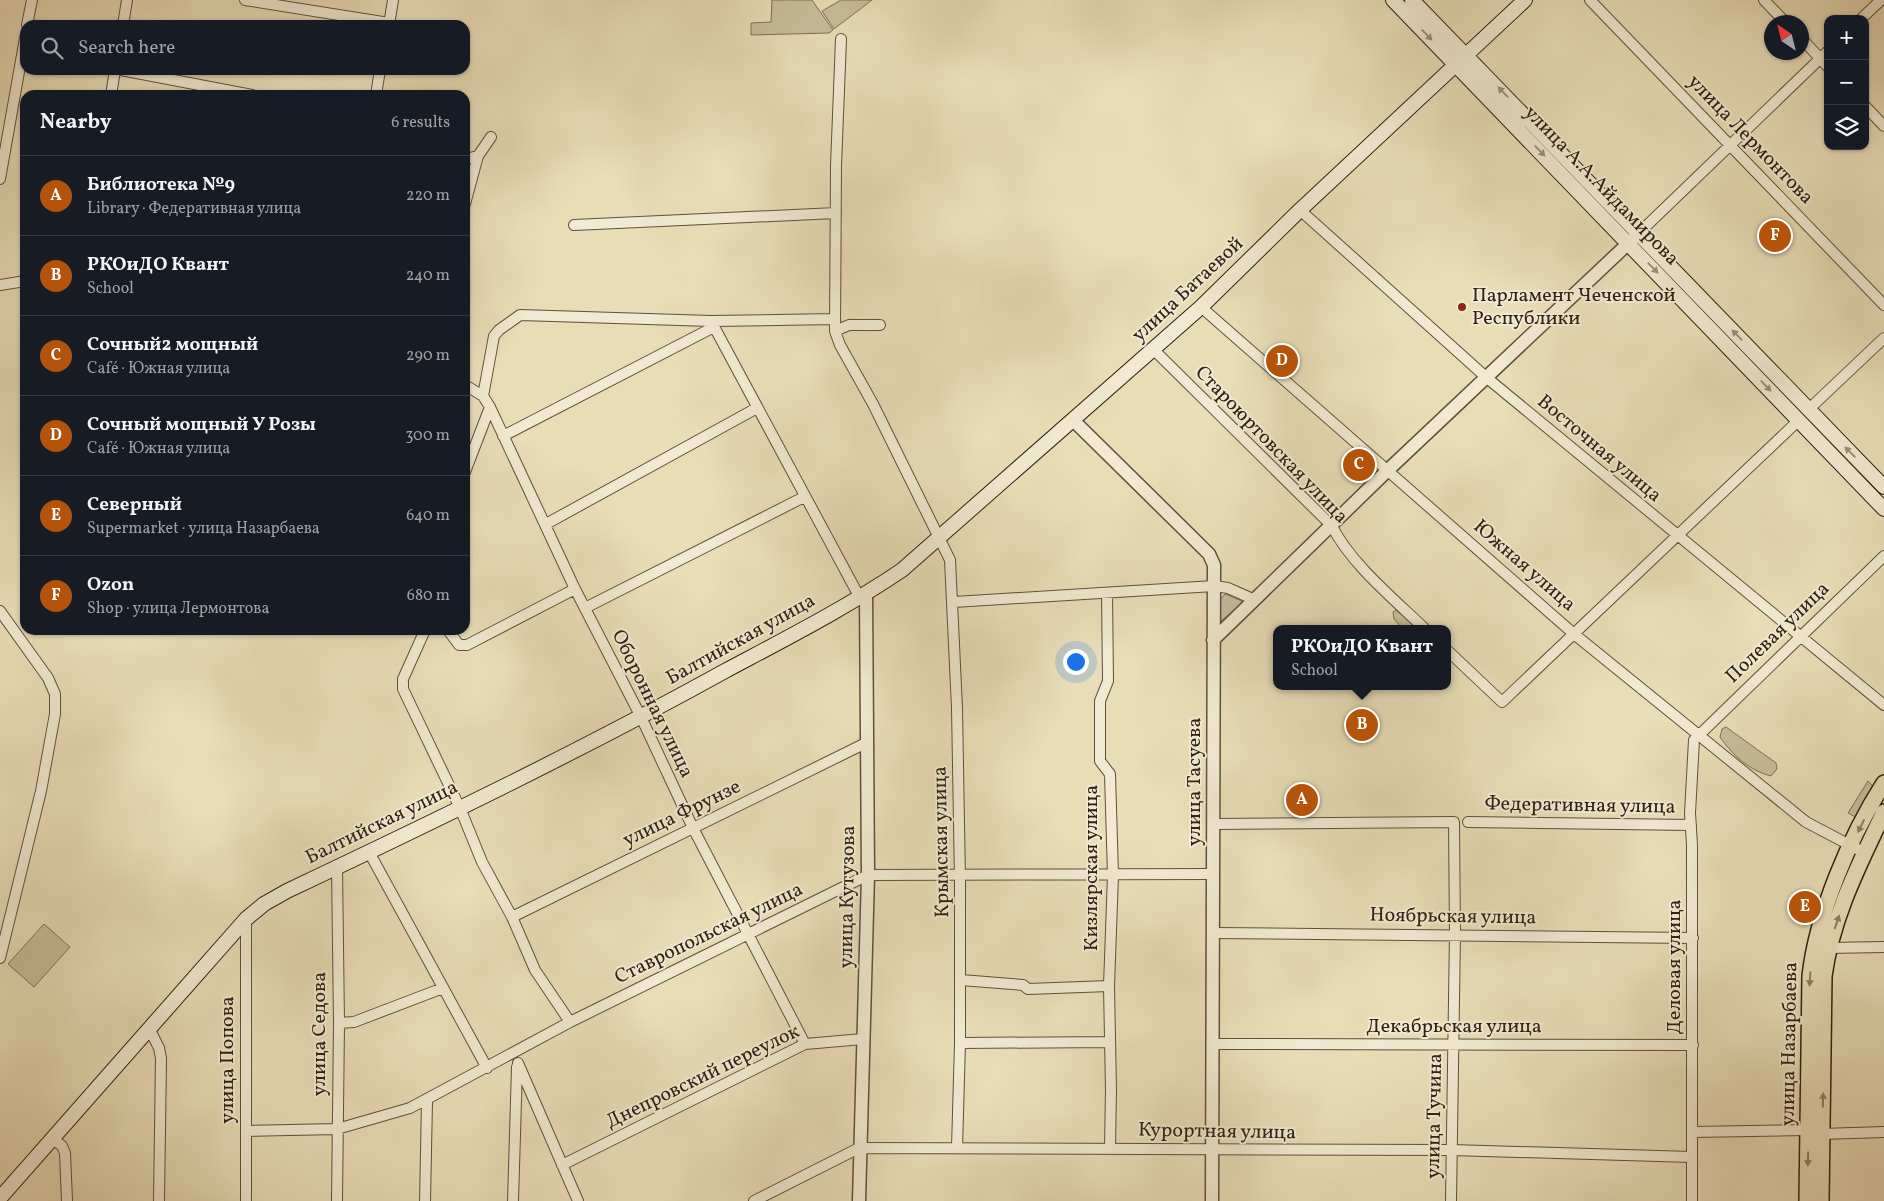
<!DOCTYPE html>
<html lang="en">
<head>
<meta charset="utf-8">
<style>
	:root { --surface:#171b24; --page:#20242c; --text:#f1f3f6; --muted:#9ea1a6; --line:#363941; --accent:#b45309 }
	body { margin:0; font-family:Vollkorn,serif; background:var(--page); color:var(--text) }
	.controls { position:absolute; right:15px; top:15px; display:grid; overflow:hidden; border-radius:10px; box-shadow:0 1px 4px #0004 }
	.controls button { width:45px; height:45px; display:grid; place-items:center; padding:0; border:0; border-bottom:1px solid var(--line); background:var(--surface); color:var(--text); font:25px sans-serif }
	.compass { position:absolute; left:1764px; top:15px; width:45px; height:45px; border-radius:50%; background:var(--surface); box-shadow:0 1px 4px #0004; rotate:325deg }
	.you { position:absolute; left:1075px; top:661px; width:18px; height:18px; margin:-12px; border:4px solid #fff; border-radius:50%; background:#1a73e8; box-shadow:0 0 0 8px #1a73e833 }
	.badge { display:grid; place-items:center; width:32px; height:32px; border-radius:50%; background:var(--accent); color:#fff; font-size:16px; font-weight:700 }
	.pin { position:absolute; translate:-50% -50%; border:2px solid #fff; box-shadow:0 1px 5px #0006 }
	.popup { position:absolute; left:1273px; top:625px; width:178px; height:65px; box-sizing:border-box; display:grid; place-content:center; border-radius:10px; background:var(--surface); filter:drop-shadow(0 1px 4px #0005); font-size:16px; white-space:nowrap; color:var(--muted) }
	.popup b { font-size:19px; color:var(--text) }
	.popup::after { content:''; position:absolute; left:50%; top:100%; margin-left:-10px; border:10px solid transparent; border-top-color:var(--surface) }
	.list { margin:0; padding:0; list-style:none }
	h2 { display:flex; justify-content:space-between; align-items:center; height:65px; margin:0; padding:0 20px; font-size:21px }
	h2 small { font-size:16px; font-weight:400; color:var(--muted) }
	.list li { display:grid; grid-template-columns:32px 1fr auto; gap:15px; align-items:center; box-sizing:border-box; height:80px; padding:0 20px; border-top:1px solid var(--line) }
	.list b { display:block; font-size:19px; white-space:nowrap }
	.list p { margin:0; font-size:16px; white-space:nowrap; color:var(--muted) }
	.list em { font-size:16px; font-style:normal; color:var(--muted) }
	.icon { flex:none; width:28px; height:28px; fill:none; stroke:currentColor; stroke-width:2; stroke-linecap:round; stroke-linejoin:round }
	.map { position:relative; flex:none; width:1884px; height:1201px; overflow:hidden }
	.search { position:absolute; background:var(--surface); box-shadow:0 1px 4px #0004; left:20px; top:20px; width:450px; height:55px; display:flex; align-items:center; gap:12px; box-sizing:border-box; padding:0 18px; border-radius:15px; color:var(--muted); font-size:19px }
	.panel { position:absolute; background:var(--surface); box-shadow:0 1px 4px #0004; left:20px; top:90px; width:450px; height:545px; border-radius:15px }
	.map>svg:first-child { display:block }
	.green { fill:#c9bd9c; stroke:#7c7058 }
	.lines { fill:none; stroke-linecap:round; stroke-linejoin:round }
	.minor-casing { stroke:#5e513d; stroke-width:12 }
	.tertiary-casing { stroke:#5e513d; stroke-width:15 }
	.secondary-casing { stroke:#2f2214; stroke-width:16 }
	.primary-casing { stroke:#2f2214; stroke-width:18 }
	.minor { stroke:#f1e9d1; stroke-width:10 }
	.tertiary { stroke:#f1e9d1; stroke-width:12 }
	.secondary { stroke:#f1e9d1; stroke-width:14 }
	.primary { stroke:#e9ddb8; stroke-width:15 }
	.oneway { fill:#9a8f7c }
	.oneway2 { fill:#8c8066 }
	.poi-dot { fill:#8f2418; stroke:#f1e9d1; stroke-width:2 }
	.labels { text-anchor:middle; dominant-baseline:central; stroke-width:4; stroke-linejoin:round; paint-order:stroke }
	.street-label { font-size:20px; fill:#2f2214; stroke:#f1e9d1 }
	.poi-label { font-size:20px; fill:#2f2214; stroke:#f1e9d1; text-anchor:start }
</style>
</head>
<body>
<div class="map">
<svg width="1884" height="1201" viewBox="0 0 1884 1201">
	<rect width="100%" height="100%" fill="#e9ddb8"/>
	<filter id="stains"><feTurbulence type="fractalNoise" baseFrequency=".004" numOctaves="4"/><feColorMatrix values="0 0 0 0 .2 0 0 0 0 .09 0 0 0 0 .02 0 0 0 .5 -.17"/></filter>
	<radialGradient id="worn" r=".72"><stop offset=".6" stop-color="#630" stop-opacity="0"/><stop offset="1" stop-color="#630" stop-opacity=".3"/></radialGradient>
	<path class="green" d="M772 0H812L833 30 829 33 751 35V23L771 22Z
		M841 0H872L834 29 822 11Z
		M1225 594 1242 601 1240 605 1220 622V600Z
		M1396 610 1419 629H1403L1394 619 1393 612Z
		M1726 727 1776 763 1777 769 1771 776C1750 771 1732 755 1720 737L1722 729Z
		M1868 781 1873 786 1857 818 1848 813Z
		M44 924 70 947 34 987 8 964Z"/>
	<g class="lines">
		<g class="minor-casing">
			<path id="minor" d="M245 0 389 23
				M1590 0 1884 305
				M1764 0 1785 22
				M1861 19 1881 0
				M27 25 32 0
				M123 25 127 0
				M389 25 393 0
				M841 39 836 166 835 331 840 345 873 404 950 560 957 708 960 880V1043L957 1148
				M1802 39 1828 67
				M121 70 252 95
				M111 95 115 70
				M376 95 380 70
				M1865 106 1884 126
				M465 159 478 156 491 137
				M0 179 25 38
				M465 204 478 156
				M1300 210 1487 378 1884 705
				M574 225 836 213
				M1639 233 1828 51
				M0 285 25 281
				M1201 307 1574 634 1806 822 1865 853
				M711 321 860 598
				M835 331 849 325H880
				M1154 350 1332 526C1350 563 1395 600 1425 629
				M465 385 483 396 490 407 575 589 641 717 693 828 805 1044
				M483 396 494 336 499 330 520 315 711 321 835 319
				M1808 410 1884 338
				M503 436 714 327
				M465 472 490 407
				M546 524 757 408
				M1107 593 1108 681 1100 701V761L1110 774 1113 875 1109 986 1111 1090 1110 1148
				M954 602 1214 586 1228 588 1255 600
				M585 608 804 497
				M0 611 48 678 55 694V714L41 791 0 958
				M425 630 403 679V689L460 808 482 862 512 917 535 970 570 1022
				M448 630 459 645H467L575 589
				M1447 650 1502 702 1799 420
				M1468 822 1691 825
				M1215 824 1454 822 1455 934 1451 1201
				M369 852 487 1068
				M337 867 339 1023 337 1201
				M512 917 868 742
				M1213 933 1693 938
				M1828 948 1884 947
				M961 980 1023 985 1028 989 1109 986
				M339 1023 354 1022 443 988
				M149 1028 159 1048 161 1058 159 1201
				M960 1043 1110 1042
				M1214 1044 1693 1045
				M518 1063 578 1201
				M246 1131 337 1129 410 1108 570 1022 868 875 1213 874
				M1692 1132 1808 1130
				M1822 1134 1884 1132
				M52 1138 62 1146 65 1153 67 1201
				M562 1165 805 1044 863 1039
				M246 1201V919
				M425 1201 427 1101
				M513 1201 517 1067
				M754 1201 859 1148 1451 1150 1692 1157
				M1692 1201V845L1690 813 1694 740 1884 556"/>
		</g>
		<g class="tertiary-casing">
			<path id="tertiary" d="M1074 421 1209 554 1214 565 1212 1201
				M1213 640 1388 470 1634 238
				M859 1201 868 875 866 594"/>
		</g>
		<g class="secondary-casing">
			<path id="secondary" d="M1393 0 1884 509
				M1412 0 1884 487
				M0 1198 246 919 264 904 287 891C435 821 582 750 725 671 785 639 846 608 902 570L1201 307 1300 210 1525 0"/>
		</g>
		<g class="primary-casing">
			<path id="primary" d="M1807 1201 1810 976C1817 914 1850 836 1884 783
				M1821 1201 1824 976C1832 917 1859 865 1884 812"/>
		</g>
		<use href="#minor" class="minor"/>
		<use href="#tertiary" class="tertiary"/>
		<use href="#secondary" class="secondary"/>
		<use href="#primary" class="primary"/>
	</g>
	<defs><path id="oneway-solid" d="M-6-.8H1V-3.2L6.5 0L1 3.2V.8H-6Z" transform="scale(1.25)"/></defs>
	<g class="oneway">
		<use href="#oneway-solid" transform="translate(1427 35) rotate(46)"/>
		<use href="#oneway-solid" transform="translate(1503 92) rotate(-134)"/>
		<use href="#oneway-solid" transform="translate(1540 151) rotate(46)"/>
		<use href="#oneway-solid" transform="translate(1653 268) rotate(46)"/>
		<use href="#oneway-solid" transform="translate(1737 335) rotate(-134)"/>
		<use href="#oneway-solid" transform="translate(1766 386) rotate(46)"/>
		<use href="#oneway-solid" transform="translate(1850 452) rotate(-135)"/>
	</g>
	<g class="oneway2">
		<use href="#oneway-solid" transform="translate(1861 826) rotate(116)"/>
		<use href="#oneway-solid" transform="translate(1837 922) rotate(-71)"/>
		<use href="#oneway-solid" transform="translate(1810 979) rotate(93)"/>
		<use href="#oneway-solid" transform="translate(1823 1100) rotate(-89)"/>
		<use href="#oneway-solid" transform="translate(1808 1159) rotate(91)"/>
	</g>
	<circle class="poi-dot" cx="1462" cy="307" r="5"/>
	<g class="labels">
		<g class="street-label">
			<text transform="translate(1750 140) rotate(46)">улица Лермонтова</text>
			<text transform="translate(1601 186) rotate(46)">улица А.А.Айдамирова</text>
			<text transform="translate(1188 290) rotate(-43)">улица Батаевой</text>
			<text transform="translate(1271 445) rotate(46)">Староюртовская улица</text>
			<text transform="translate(1599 449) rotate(40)">Восточная улица</text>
			<text transform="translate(1524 566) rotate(41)">Южная улица</text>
			<text transform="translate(1778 633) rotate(-44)">Полевая улица</text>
			<text transform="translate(741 640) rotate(-29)">Балтийская улица</text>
			<text transform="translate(652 704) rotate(64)">Оборонная улица</text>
			<text transform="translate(1195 782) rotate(-90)">улица Тасуева</text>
			<text transform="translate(1580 806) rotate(1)">Федеративная улица</text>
			<text transform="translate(682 814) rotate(-26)">улица Фрунзе</text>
			<text transform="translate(382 823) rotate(-26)">Балтийская улица</text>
			<text transform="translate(942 842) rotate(-91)">Крымская улица</text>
			<text transform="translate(1092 868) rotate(-90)">Кизлярская улица</text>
			<text transform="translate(848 897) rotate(-89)">улица Кутузова</text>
			<text transform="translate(1453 917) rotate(1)">Ноябрьская улица</text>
			<text transform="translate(709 934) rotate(-26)">Ставропольская улица</text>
			<text transform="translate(1675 967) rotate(-90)">Деловая улица</text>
			<text x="1454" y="1027">Декабрьская улица</text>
			<text transform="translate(320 1034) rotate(-90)">улица Седова</text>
			<text transform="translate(1790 1044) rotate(-89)">улица Назарбаева</text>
			<text transform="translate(228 1060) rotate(-90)">улица Попова</text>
			<text transform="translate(703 1077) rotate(-26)">Днепровский переулок</text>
			<text transform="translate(1435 1116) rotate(-89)">улица Тучина</text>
			<text transform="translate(1217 1132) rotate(1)">Курортная улица</text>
		</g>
		<g class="poi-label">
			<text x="1472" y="296">Парламент Чеченской<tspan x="1472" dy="23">Республики</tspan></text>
		</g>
	</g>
	<rect width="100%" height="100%" filter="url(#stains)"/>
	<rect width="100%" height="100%" fill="url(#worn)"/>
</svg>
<div class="controls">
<button>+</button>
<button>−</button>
<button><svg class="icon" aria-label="layers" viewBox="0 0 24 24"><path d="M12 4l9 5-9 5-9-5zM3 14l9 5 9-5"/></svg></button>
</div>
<svg class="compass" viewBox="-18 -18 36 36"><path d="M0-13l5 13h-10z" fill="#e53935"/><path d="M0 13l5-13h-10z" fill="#9ea1a6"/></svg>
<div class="you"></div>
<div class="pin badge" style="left:1302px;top:800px">A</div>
<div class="pin badge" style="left:1362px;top:725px">B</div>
<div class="popup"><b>РКОиДО Квант</b>School</div>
<div class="pin badge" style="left:1359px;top:465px">C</div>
<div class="pin badge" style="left:1282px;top:361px">D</div>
<div class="pin badge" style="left:1805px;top:907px">E</div>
<div class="pin badge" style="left:1775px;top:236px">F</div>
<div class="search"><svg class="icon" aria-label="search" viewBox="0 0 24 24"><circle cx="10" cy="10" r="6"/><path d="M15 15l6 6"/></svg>Search here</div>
<section class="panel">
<h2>Nearby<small>6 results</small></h2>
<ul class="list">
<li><span class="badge">A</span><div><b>Библиотека №9</b><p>Library · Федеративная улица</p></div><em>220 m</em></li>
<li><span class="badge">B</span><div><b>РКОиДО Квант</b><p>School</p></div><em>240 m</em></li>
<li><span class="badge">C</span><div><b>Сочный2 мощный</b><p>Café · Южная улица</p></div><em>290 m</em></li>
<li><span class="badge">D</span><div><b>Сочный мощный У Розы</b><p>Café · Южная улица</p></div><em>300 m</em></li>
<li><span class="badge">E</span><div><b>Северный</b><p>Supermarket · улица Назарбаева</p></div><em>640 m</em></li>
<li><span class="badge">F</span><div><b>Ozon</b><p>Shop · улица Лермонтова</p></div><em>680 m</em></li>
</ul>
</section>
</div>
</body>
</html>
